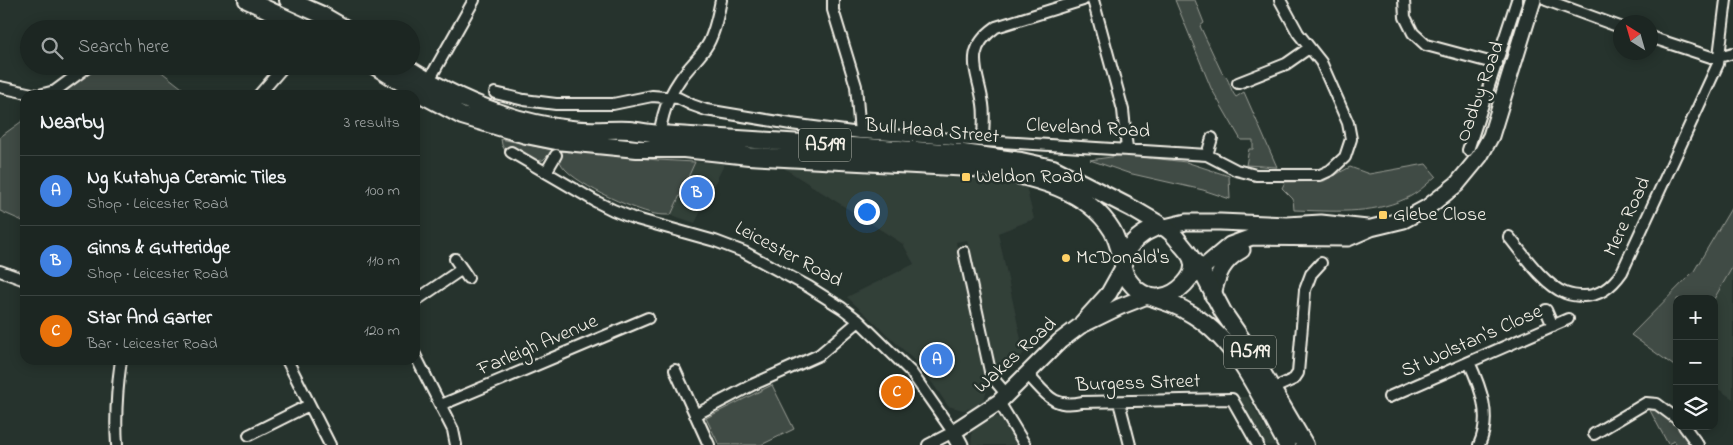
<!DOCTYPE html>
<html lang="en">
<head>
<meta charset="utf-8">
<style>
	:root { --surface:#1c2622; --page:#29322f; --text:#f1f3f6; --muted:#a0a5a5; --line:#3a4340; --accent:#ffd166 }
	body { margin:0; font-family:"Indie Flower",sans-serif; background:var(--page); color:var(--text) }
	.controls { position:absolute; right:15px; bottom:15px; display:grid; overflow:hidden; border-radius:10px; box-shadow:0 2px 12px #0003 }
	.controls button { width:45px; height:45px; display:grid; place-items:center; padding:0; border:0; border-bottom:1px solid var(--line); background:var(--surface); color:var(--text); font:25px sans-serif }
	.compass { position:absolute; left:1613px; top:15px; width:45px; height:45px; border-radius:50%; background:var(--surface); box-shadow:0 2px 12px #0003; rotate:323deg }
	.you { position:absolute; left:866px; top:211px; width:18px; height:18px; margin:-12px; border:4px solid #fff; border-radius:50%; background:#1a73e8; box-shadow:0 0 0 8px #1a73e833 }
	.badge { display:grid; place-items:center; width:32px; height:32px; border-radius:50%; background:var(--accent); color:#fff; font-size:16px; font-weight:700 }
	.pin { position:absolute; translate:-50% -50%; border:2px solid #fff; box-shadow:0 1px 5px #0006 }
	.list { margin:0; padding:0; list-style:none }
	h2 { display:flex; justify-content:space-between; align-items:center; height:65px; margin:0; padding:0 20px; font-size:21px }
	h2 small { font-size:16px; font-weight:400; color:var(--muted) }
	.list li { display:grid; grid-template-columns:32px 1fr auto; gap:15px; align-items:center; box-sizing:border-box; height:70px; padding:0 20px; border-top:1px solid var(--line) }
	.list b { display:block; font-size:19px; white-space:nowrap }
	.list p { margin:0; font-size:16px; white-space:nowrap; color:var(--muted) }
	.list em { font-size:16px; font-style:normal; color:var(--muted) }
	.icon { flex:none; width:28px; height:28px; fill:none; stroke:currentColor; stroke-width:2; stroke-linecap:round; stroke-linejoin:round }
	.map { position:relative; flex:none; width:1733px; height:445px; overflow:hidden }
	.search { position:absolute; background:var(--surface); box-shadow:0 2px 12px #0003; left:20px; top:20px; width:400px; height:55px; display:flex; align-items:center; gap:12px; box-sizing:border-box; padding:0 18px; border-radius:28px; color:var(--muted); font-size:19px }
	.panel { position:absolute; background:var(--surface); box-shadow:0 2px 12px #0003; left:20px; top:90px; width:400px; height:275px; border-radius:15px }
	.map>svg:first-child { display:block }
	.built { fill:#333f39 }
	.green { fill:#414b45; stroke:#9a9e96 }
	.lines { fill:none; stroke-linecap:round; stroke-linejoin:round }
	.street-casing { stroke:#f4f1e8; stroke-width:14 }
	.secondary-casing { stroke:#f4f1e8; stroke-width:19 }
	.primary-casing { stroke:#f4f1e8; stroke-width:20 }
	.street { stroke:#26332d; stroke-width:10 }
	.secondary { stroke:#26332d; stroke-width:15 }
	.primary { stroke:#26332d; stroke-width:16 }
	.poi-dot { fill:#ffd166; stroke:#26332d; stroke-width:2 }
	.labels { text-anchor:middle; dominant-baseline:central; stroke-width:5; stroke-linejoin:round; paint-order:stroke }
	.shield { fill:#26332d; stroke:#b6b8b0; stroke-width:1 }
	.shield-label { font-size:19px; font-weight:bold; fill:#f4f1e8 }
	.street-label { font-size:20px; fill:#f4f1e8; stroke:#26332d }
	.poi-label { font-size:20px; fill:#f4f1e8; stroke:#26332d; text-anchor:start }
</style>
</head>
<body>
<div class="map">
<svg width="1733" height="445" viewBox="0 0 1733 445">
	<rect width="100%" height="100%" fill="#26332d"/>
	<filter id="ink" filterUnits="userSpaceOnUse"><feTurbulence type="fractalNoise" baseFrequency=".02" numOctaves="2"/><feDisplacementMap in="SourceGraphic" scale="10" xChannelSelector="R" yChannelSelector="G"/><feConvolveMatrix kernelMatrix="1 2 1 2 8 2 1 2 1" color-interpolation-filters="sRGB"/></filter>
	<g filter="url(#ink)">
		<path class="built" d="M695 162 725 163 695 223 671 215Z
			M779 165 904 167 1016 180 1026 186 1034 219 998 233 1024 353 1011 368 995 364 967 240 956 242 987 390 983 402 972 408 963 410 948 406 933 384 911 357 847 297 914 264 903 244Z
			M1733 266V399L1714 386V299Z
			M1238 397H1248L1275 445H1265Z
			M994 415 1004 420 1019 445H971L972 432 976 425 989 416Z"/>
		<path class="green" d="M1175 0H1195L1204 23 1200 26 1222 73C1231 80 1229 89 1236 97L1244 92 1277 167 1246 165 1249 149H1253V140H1241L1211 88Z
			M98 66H154L191 95H58Z
			M25 119V222L0 211V137Z
			M501 139 553 150 543 160 536 161 513 147 507 154 502 145Z
			M555 150 658 160 695 162 671 215C666 215 660 215 655 214 632 209 570 183 560 162L561 154Z
			M1125 155 1186 162 1229 176 1230 199 1203 190 1128 173 1090 160Z
			M1426 164 1436 176C1427 184 1417 194 1405 199 1370 215 1331 211 1294 210L1293 199 1282 188 1285 182 1324 181 1350 167 1369 174Z
			M1733 205V266L1714 299H1677V368L1631 335 1694 271Z
			M772 385 794 429 761 445H719L706 418Z
			M1646 403 1677 419V426H1684L1698 445H1676L1674 441 1668 444Z"/>
		<g class="lines">
			<g class="street-casing">
				<path id="street" d="M833 0V10L856 86 860 133
					M1093 0 1123 110 1127 149
					M1404 0 1405 17 1413 33 1426 45 1497 64
					M1546 0 1620 27
					M1650 37 1711 57H1719L1733 53
					M428 82 474 0
					M1238 83 1286 64 1309 48
					M0 87 37 95
					M495 93 524 100 556 104H613L652 96 678 98 692 105 706 110 791 124 860 133 1207 155 1236 170 1256 175H1320L1331 170 1345 157 1351 139 1348 123 1321 62 1298 33 1280 0
					M39 95 55 91 89 66
					M259 95 284 66
					M659 139C661 119 668 97 679 81 687 68 700 58 708 44 715 31 718 15 721 0
					M983 140C983 128 985 116 983 104 978 71 962 51 996 27L1083 0
					M1468 150 1517 0
					M511 152 595 201 613 210 633 218 715 241 744 252 809 287 842 308 859 321 911 372 953 432 928 445
					M1207 155 1212 138
					M546 172 556 155
					M1509 237C1523 254 1544 285 1565 293 1570 295 1578 296 1584 296 1601 296 1613 285 1622 272L1718 64 1726 0
					M964 252 991 376 1007 395
					M462 269 468 278
					M0 271 25 280
					M415 301 462 269 455 259
					M1546 310 1553 326
					M415 355 453 430 456 445
					M287 360 330 445
					M1469 362C1481 388 1492 417 1479 445
					M675 370 709 445
					M1027 374C1046 393 1052 409 1082 402L1232 399 1258 445
					M1272 389 1294 379 1298 373 1305 290 1311 274 1321 263
					M1389 397 1568 319
					M999 402 1025 445
					M1119 402 1130 445
					M441 405 648 318
					M695 415 752 385 819 355 859 321
					M1684 426 1698 445
					M1594 434 1646 403 1657 404 1677 419
					M249 435 309 405
					M117 445C115 416 117 388 121 360"/>
			</g>
			<g class="secondary-casing">
				<path id="secondary" d="M1165 227 1186 222H1220L1287 225 1321 223 1367 228
					M1192 277 1230 245 1252 237 1348 238 1371 228 1404 220 1428 207 1457 184 1480 156 1491 136 1533 0
					M1213 296C1217 275 1223 260 1242 250
					M1082 323 1109 293 1123 268
					M960 445 953 432 999 402 1060 341 1080 326 1119 307 1147 296"/>
			</g>
			<g class="primary-casing">
				<path id="primary" d="M247 0 309 29
					M288 0 320 14 346 29
					M375 66 415 91 462 116 526 135 556 141 637 149H684L749 156 990 169C1034 178 1087 189 1112 230 1118 240 1120 252 1123 263
					M404 66C455 99 511 122 571 129 590 132 610 129 629 130 639 131 649 133 660 134L963 153 1021 161 1053 168 1133 209 1162 226
					M1162 226C1170 230 1176 237 1181 244 1185 249 1191 255 1192 260 1198 277 1176 295 1161 297 1147 300 1134 289 1127 278 1113 254 1140 231 1162 226Z
					M1193 260 1201 270 1223 312 1249 350 1305 445
					M1154 298C1165 302 1177 305 1186 311 1237 338 1260 397 1287 445"/>
			</g>
			<use href="#street" class="street"/>
			<use href="#secondary" class="secondary"/>
			<use href="#primary" class="primary"/>
		</g>
	</g>
	<g class="poi-dot">
		<rect x="961" y="172" width="10" height="10" rx="2.5"/>
		<rect x="1378" y="210" width="10" height="10" rx="2.5"/>
		<circle cx="1066" cy="258" r="5"/>
	</g>
	<g class="labels">
		<g class="shield">
			<rect x="799" y="128.5" width="52" height="33" rx="4"/>
			<rect x="1224" y="335.5" width="52" height="33" rx="4"/>
		</g>
		<g class="shield-label">
			<text x="825" y="145">A5199</text>
			<text x="1250" y="352">A5199</text>
		</g>
		<g class="street-label">
			<text transform="translate(1481 92) rotate(-70)">Oadby Road</text>
			<text transform="translate(1088 129) rotate(3)">Cleveland Road</text>
			<text transform="translate(932 132) rotate(5)">Bull Head Street</text>
			<text transform="translate(1628 217) rotate(-65)">Mere Road</text>
			<text transform="translate(788 255) rotate(28)">Leicester Road</text>
			<text transform="translate(1472 342) rotate(-24)">St Wolstan's Close</text>
			<text transform="translate(538 346) rotate(-23)">Farleigh Avenue</text>
			<text transform="translate(1016 356) rotate(-42)">Wakes Road</text>
			<text transform="translate(1138 384) rotate(-2)">Burgess Street</text>
		</g>
		<g class="poi-label">
			<text x="976" y="177">Weldon Road</text>
			<text x="1393" y="215">Glebe Close</text>
			<text x="1076" y="258">McDonald's</text>
		</g>
	</g>
</svg>
<div class="controls">
<button>+</button>
<button>−</button>
<button><svg class="icon" aria-label="layers" viewBox="0 0 24 24"><path d="M12 4l9 5-9 5-9-5zM3 14l9 5 9-5"/></svg></button>
</div>
<svg class="compass" viewBox="-18 -18 36 36"><path d="M0-13l5 13h-10z" fill="#e53935"/><path d="M0 13l5-13h-10z" fill="#a0a5a5"/></svg>
<div class="you"></div>
<div class="pin badge" style="left:937px;top:360px;background:#3f7fe0">A</div>
<div class="pin badge" style="left:697px;top:193px;background:#3f7fe0">B</div>
<div class="pin badge" style="left:897px;top:392px;background:#e8710a">C</div>
<div class="search"><svg class="icon" aria-label="search" viewBox="0 0 24 24"><circle cx="10" cy="10" r="6"/><path d="M15 15l6 6"/></svg>Search here</div>
<section class="panel">
<h2>Nearby<small>3 results</small></h2>
<ul class="list">
<li><span class="badge" style="background:#3f7fe0">A</span><div><b>Ng Kutahya Ceramic Tiles</b><p>Shop · Leicester Road</p></div><em>100 m</em></li>
<li><span class="badge" style="background:#3f7fe0">B</span><div><b>Ginns &amp; Gutteridge</b><p>Shop · Leicester Road</p></div><em>110 m</em></li>
<li><span class="badge" style="background:#e8710a">C</span><div><b>Star And Garter</b><p>Bar · Leicester Road</p></div><em>120 m</em></li>
</ul>
</section>
</div>
</body>
</html>
